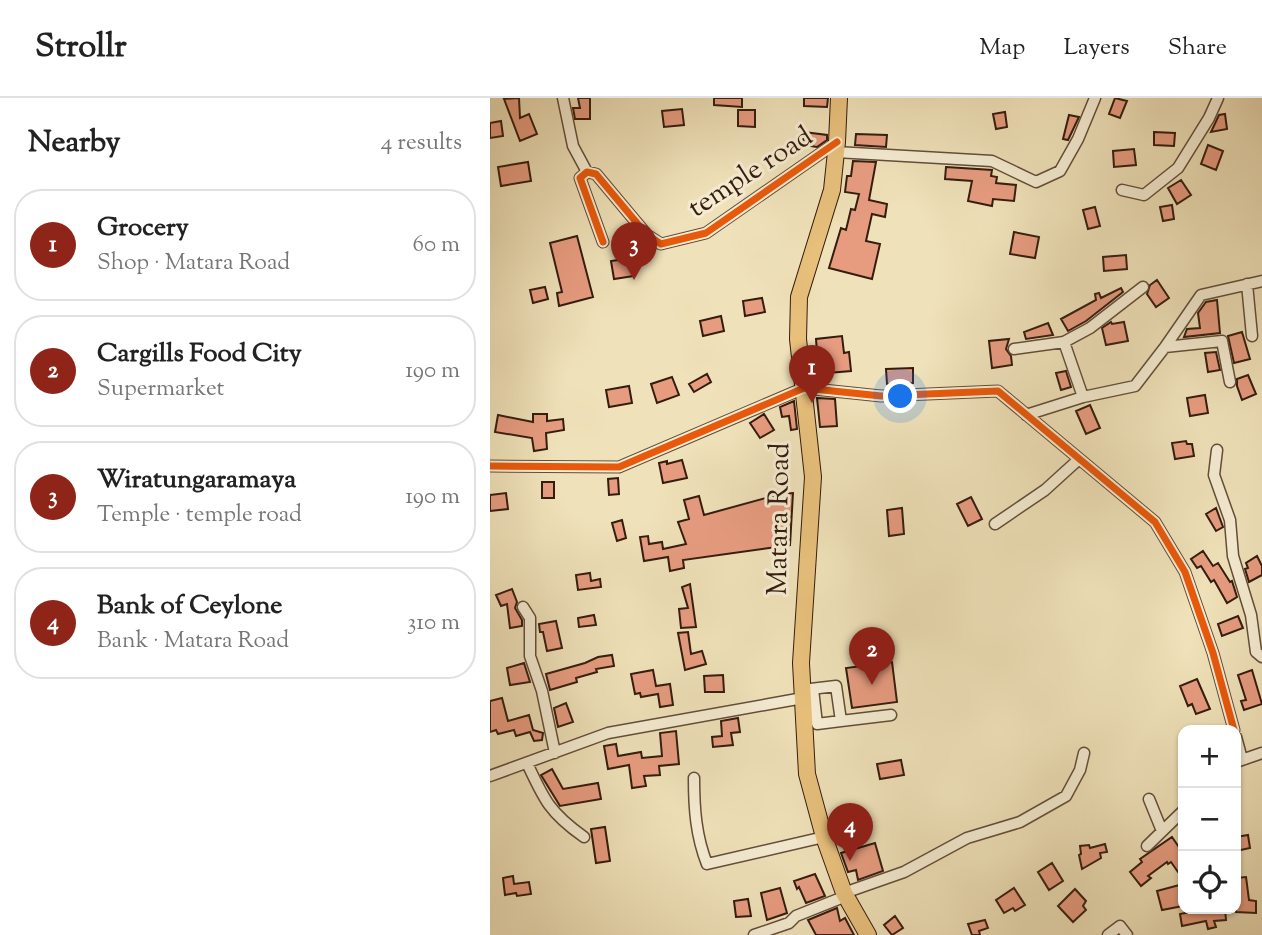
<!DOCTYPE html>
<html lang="en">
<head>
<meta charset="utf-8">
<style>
	:root { --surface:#fff; --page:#f2f2f2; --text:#222; --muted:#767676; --line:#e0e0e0; --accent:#8f2418 }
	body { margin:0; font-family:"Sorts Mill Goudy",serif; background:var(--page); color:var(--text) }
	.controls { position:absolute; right:21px; bottom:21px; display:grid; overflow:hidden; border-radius:14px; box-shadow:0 2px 5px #0004 }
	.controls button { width:63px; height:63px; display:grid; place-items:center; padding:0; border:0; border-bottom:2px solid var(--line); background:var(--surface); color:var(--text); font:35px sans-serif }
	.you { position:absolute; left:411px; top:299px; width:24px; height:24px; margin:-18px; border:5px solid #fff; border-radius:50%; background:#1a73e8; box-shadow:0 0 0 10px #1a73e833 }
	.badge { display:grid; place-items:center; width:46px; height:46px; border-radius:50%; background:var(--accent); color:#fff; font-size:23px; font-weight:700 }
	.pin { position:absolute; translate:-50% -58px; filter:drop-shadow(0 2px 4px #0008) }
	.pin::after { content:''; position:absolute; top:37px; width:24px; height:21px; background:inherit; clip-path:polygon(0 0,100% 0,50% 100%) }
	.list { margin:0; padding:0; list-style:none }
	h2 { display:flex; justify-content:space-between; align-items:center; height:91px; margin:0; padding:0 28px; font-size:30px }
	h2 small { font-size:23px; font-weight:400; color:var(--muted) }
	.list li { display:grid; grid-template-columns:46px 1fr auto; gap:21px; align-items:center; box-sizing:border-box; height:112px; margin:0 14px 14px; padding:0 14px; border:2px solid var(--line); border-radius:28px }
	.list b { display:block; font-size:26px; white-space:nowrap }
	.list p { margin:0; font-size:23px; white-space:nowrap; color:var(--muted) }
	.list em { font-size:23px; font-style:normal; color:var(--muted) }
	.icon { flex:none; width:38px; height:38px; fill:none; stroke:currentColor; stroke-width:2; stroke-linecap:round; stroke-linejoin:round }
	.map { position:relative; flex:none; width:772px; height:837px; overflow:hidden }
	header { display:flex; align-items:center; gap:42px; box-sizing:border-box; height:98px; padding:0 35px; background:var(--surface); border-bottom:2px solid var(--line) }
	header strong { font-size:33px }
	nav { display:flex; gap:38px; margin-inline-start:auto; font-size:24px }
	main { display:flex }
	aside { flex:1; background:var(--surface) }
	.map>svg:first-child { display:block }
	.building { fill:#e79c80; stroke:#341c0e; stroke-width:2 }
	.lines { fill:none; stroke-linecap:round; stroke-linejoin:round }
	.minor-casing { stroke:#634d39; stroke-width:13 }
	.highway-casing { stroke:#341c0e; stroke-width:18 }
	.minor { stroke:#f5ecd2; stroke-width:10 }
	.highway { stroke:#e8c07c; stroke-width:16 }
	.cycleway-casing { stroke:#f5ecd2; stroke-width:11 }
	.cycleway { stroke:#e8590c; stroke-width:7 }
	.labels { text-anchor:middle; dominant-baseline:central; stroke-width:6; stroke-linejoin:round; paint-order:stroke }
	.street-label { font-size:28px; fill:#341c0e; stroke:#f5ecd2 }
</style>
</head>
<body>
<header>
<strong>Strollr</strong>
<nav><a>Map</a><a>Layers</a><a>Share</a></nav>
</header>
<main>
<aside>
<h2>Nearby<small>4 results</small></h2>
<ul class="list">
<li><span class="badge">1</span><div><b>Grocery</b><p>Shop · Matara Road</p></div><em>60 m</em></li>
<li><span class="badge">2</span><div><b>Cargills Food City</b><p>Supermarket</p></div><em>190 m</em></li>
<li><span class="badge">3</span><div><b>Wiratungaramaya</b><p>Temple · temple road</p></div><em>190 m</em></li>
<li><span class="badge">4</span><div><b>Bank of Ceylone</b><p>Bank · Matara Road</p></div><em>310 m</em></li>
</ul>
</aside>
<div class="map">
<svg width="772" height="837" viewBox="0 0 772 837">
	<rect width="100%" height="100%" fill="#efe1b9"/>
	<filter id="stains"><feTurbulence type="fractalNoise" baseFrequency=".00286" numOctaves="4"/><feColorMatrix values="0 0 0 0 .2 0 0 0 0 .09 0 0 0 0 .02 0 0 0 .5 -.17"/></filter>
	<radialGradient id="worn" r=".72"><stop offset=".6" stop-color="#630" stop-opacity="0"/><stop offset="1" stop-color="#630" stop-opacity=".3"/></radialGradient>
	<path class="building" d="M29 0 30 20 39 16 47 36 30 43 14 1Z
		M88 0H100V21H85L83 10H90Z
		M224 0H252V9L224 7Z
		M314 0H338L337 9 314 8Z
		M625 0 637 3 630 20 619 16Z
		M192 11 194 27 174 29 172 13Z
		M248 12H265V29L248 28Z
		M515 14 517 29 506 31 503 16Z
		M735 16 737 31 721 34 729 17Z
		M579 17 589 19 578 42 573 41Z
		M11 23 13 38 0 40V25Z
		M314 34 337 37V42L327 49 313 47Z
		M664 34 685 35 684 48 664 47Z
		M366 36 397 37 396 49 365 47Z
		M718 47 733 53 726 72 711 66Z
		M644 51 646 67 624 69 623 53Z
		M363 63 386 64 379 102 397 106 395 119 382 116 376 143 390 146 382 181 339 170 351 130 356 132 361 111 365 112 369 96 355 94 357 78H361Z
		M38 64 41 83 11 88 8 69Z
		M456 69 502 72 501 78 507 79 506 85 526 87 524 103 503 101 502 108 478 103 482 83 455 81Z
		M691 82 701 97 687 106 678 90Z
		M682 107 684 121 673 123 670 109Z
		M605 109 610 128 598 131 593 112Z
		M524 134 549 139 545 160 520 156Z
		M87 138 103 199 69 208 67 195 72 194 60 145Z
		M636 157 637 171 614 173 613 159Z
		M142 160 144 178 124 181 121 163Z
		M667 182 679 200 666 209 657 196 660 187Z
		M55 189 58 201 43 205 40 192Z
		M631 190 633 194 596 223 578 233 571 221 606 202 605 196 609 195 611 200Z
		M272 200 275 214 255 218 253 203Z
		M727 202 730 235 694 239 697 231 710 230 708 215 716 204Z
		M231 218 234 233 213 238 210 223Z
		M621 224 622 226 634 224 638 243 616 247 612 230Z
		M558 225 563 237 536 241 534 234Z
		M752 234 760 261 744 265 738 238Z
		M352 238 354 255 359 254 361 273 338 275 336 254 327 255 326 241Z
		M519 241 516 251 521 258 522 267 502 270 499 243Z
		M726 254 730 272 718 274 715 255Z
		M423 270V285L397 286 396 271Z
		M576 273 581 289 571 292 566 275Z
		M217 276 221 284 204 294 199 286Z
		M758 277 766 296 752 302 747 288V281Z
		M182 279 189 297 167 305 161 286Z
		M139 288 142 305 119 309 116 292Z
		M715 297 718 315 700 318 697 300Z
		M327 300 345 301 347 328 330 329Z
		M304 303 307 331 301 332 299 318 292 319 290 309Z
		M600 307 610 330 596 336 586 313Z
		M43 316H57V323L73 321 74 332 56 335 57 351 44 353 42 340 5 334 8 317 43 324Z
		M274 316 284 332 270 340 260 325Z
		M696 343 697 346H702L704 358 685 361 682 345Z
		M192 362 197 380 173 385 169 365 177 363V366Z
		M128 380 129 396 119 397 118 381Z
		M52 384H64V400H52Z
		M16 395 18 411 0 413V397Z
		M303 395 300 447 193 462 194 470 180 473 178 459 154 463 150 439 158 438 159 446 172 444 173 451 196 446 188 424 199 421 194 402 209 398 214 417 290 396Z
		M481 399 492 421 478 428 467 406Z
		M412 410 414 436 399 438 397 412Z
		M726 410 733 429 726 433 716 416Z
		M132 422 136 440 127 443 122 425Z
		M713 453 723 468 728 465 740 484 742 483 747 499 737 505 724 482 721 484 711 468 707 470 701 461Z
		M767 458 772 468V477L759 484 755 471 758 470 756 465Z
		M100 475 101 483 110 481 111 489 88 492 86 477Z
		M200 486 206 529 191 530 189 511 198 510 192 489Z
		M22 491 27 504 25 510 32 522V528L20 530 17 506 11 508 6 497Z
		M104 517 106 527 89 529 88 520Z
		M748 518 753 530 732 538 728 526Z
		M66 523 72 550 57 553 53 534H50L49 526Z
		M198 534 201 556 212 553 216 566 195 572 188 535Z
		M122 557 124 568 106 571 107 574 86 580 87 584 60 592 56 576 95 565 108 559Z
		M402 564 407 604 362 610 356 570Z
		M34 565 40 584 20 587 17 570Z
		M163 572 166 588 180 586 183 607 170 609 168 596 151 599 150 595 145 596 141 576Z
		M762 572 772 606 754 612 751 603 756 602 748 577Z
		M233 577 234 594H215L214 578Z
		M707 581 720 611 706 616 702 606 698 608 690 588Z
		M12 600 18 623 39 617 43 632 53 635 52 642 44 643 40 634 26 638 24 632 8 636 6 632 0 634V603Z
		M76 605 83 624 68 629 64 610Z
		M248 620 250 634 241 635 243 647 223 649 222 639 232 638 231 623Z
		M186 633 189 666 169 668 170 677 154 678 156 688 142 690 139 667 118 671 114 648 126 646 128 658 151 654 152 660 172 658 170 635Z
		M411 662 414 677 390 681 387 666Z
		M62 671 73 691 108 685 111 701 70 708 51 677Z
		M115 729 120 763 106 765 101 731Z
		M758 737 760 750 746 753V739Z
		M682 739 693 755V781L681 764 678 766 677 764 658 778 661 780 651 788 640 774 652 764 650 761Z
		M385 745 393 773 368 782 366 772 358 774 351 755Z
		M615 746 617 754 610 755 611 760 592 771 589 757 591 756 590 748 599 747 600 750Z
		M562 765 573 783 559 792 548 774Z
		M325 776 335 798 316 805 309 789 307 791 304 783Z
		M23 778 24 786 39 784 41 796 27 798 26 795 15 797 13 780Z
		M756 779 759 802 766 803V815L746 814V780Z
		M693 786V795L690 798 693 808 672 812 667 793Z
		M290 790 297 815 277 822 271 795Z
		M524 790 535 807 525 813 523 810 514 815 506 802Z
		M585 791 596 803 593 808 596 812 583 824 568 808Z
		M258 801 261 818 246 819 244 803Z
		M347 810 350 823 355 820 364 837H326L318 822Z
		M715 811H735L736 822 724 823 726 829 718 831 716 823 692 828 690 816Z
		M405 818 413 830 402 837 394 827Z
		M495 822 498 830 489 833 490 837H482L478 826Z"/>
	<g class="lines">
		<g class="minor-casing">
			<path id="minor" d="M73 0 83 48 97 74
				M346 54 502 63 546 84 570 73 588 41 605 0
				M632 92 654 97 688 70 719 20 728 0
				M113 144 90 80 97 74 106 76 157 137 171 146 216 135 347 44
				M757 186 762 238
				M675 249 732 243 740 284
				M524 251 574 244
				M593 299 574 244 600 230 653 189
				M536 317 593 299 645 288 675 249 711 197 772 183
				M727 352 724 377 740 422 743 458 761 517 766 554 772 559
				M0 368 129 369 314 290 391 298 508 293 665 424 695 474 723 555 744 632
				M505 426 555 392 588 362
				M33 509 40 520V558L52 593 65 655
				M312 592 346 588 351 623 327 626 323 591
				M351 623 401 617
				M746 639 752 661
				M746 664 772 655
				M37 665C54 702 60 715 94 739
				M0 678 118 635 313 600
				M204 680C204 711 206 738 217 766L334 739
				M659 701 672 733
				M657 748 693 713
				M354 795 414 774 477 740 530 724 576 698 590 672 594 655
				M264 837 299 825 306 818 356 798
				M618 837 630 828 637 837"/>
		</g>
		<g class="highway-casing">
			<path id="highway" d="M349 0 347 44 342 92 309 199 308 241 323 379 311 565 317 676 334 739 354 795 378 837"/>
		</g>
		<use href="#minor" class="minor"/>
		<use href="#highway" class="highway"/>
		<g class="cycleway-casing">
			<path id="cycleway" d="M113 144 90 80 97 74 106 76 157 137 171 146 216 135 347 44
				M0 368 129 369 314 290 391 298 508 293 665 424 695 474 723 555 744 632"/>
		</g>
		<use href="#cycleway" class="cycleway"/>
	</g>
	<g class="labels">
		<g class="street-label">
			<text transform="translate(261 75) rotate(-33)">temple road</text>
			<text transform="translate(290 421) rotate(-89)">Matara Road</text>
		</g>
	</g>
	<rect width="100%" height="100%" filter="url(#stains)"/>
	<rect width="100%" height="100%" fill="url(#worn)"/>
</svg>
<div class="controls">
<button>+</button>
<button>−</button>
<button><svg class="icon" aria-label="locate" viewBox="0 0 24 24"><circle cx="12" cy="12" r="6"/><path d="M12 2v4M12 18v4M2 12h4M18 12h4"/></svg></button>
</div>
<div class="you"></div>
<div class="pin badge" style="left:322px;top:305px">1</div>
<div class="pin badge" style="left:382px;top:587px">2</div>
<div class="pin badge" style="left:144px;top:182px">3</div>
<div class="pin badge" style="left:360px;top:763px">4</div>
</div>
</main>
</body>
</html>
